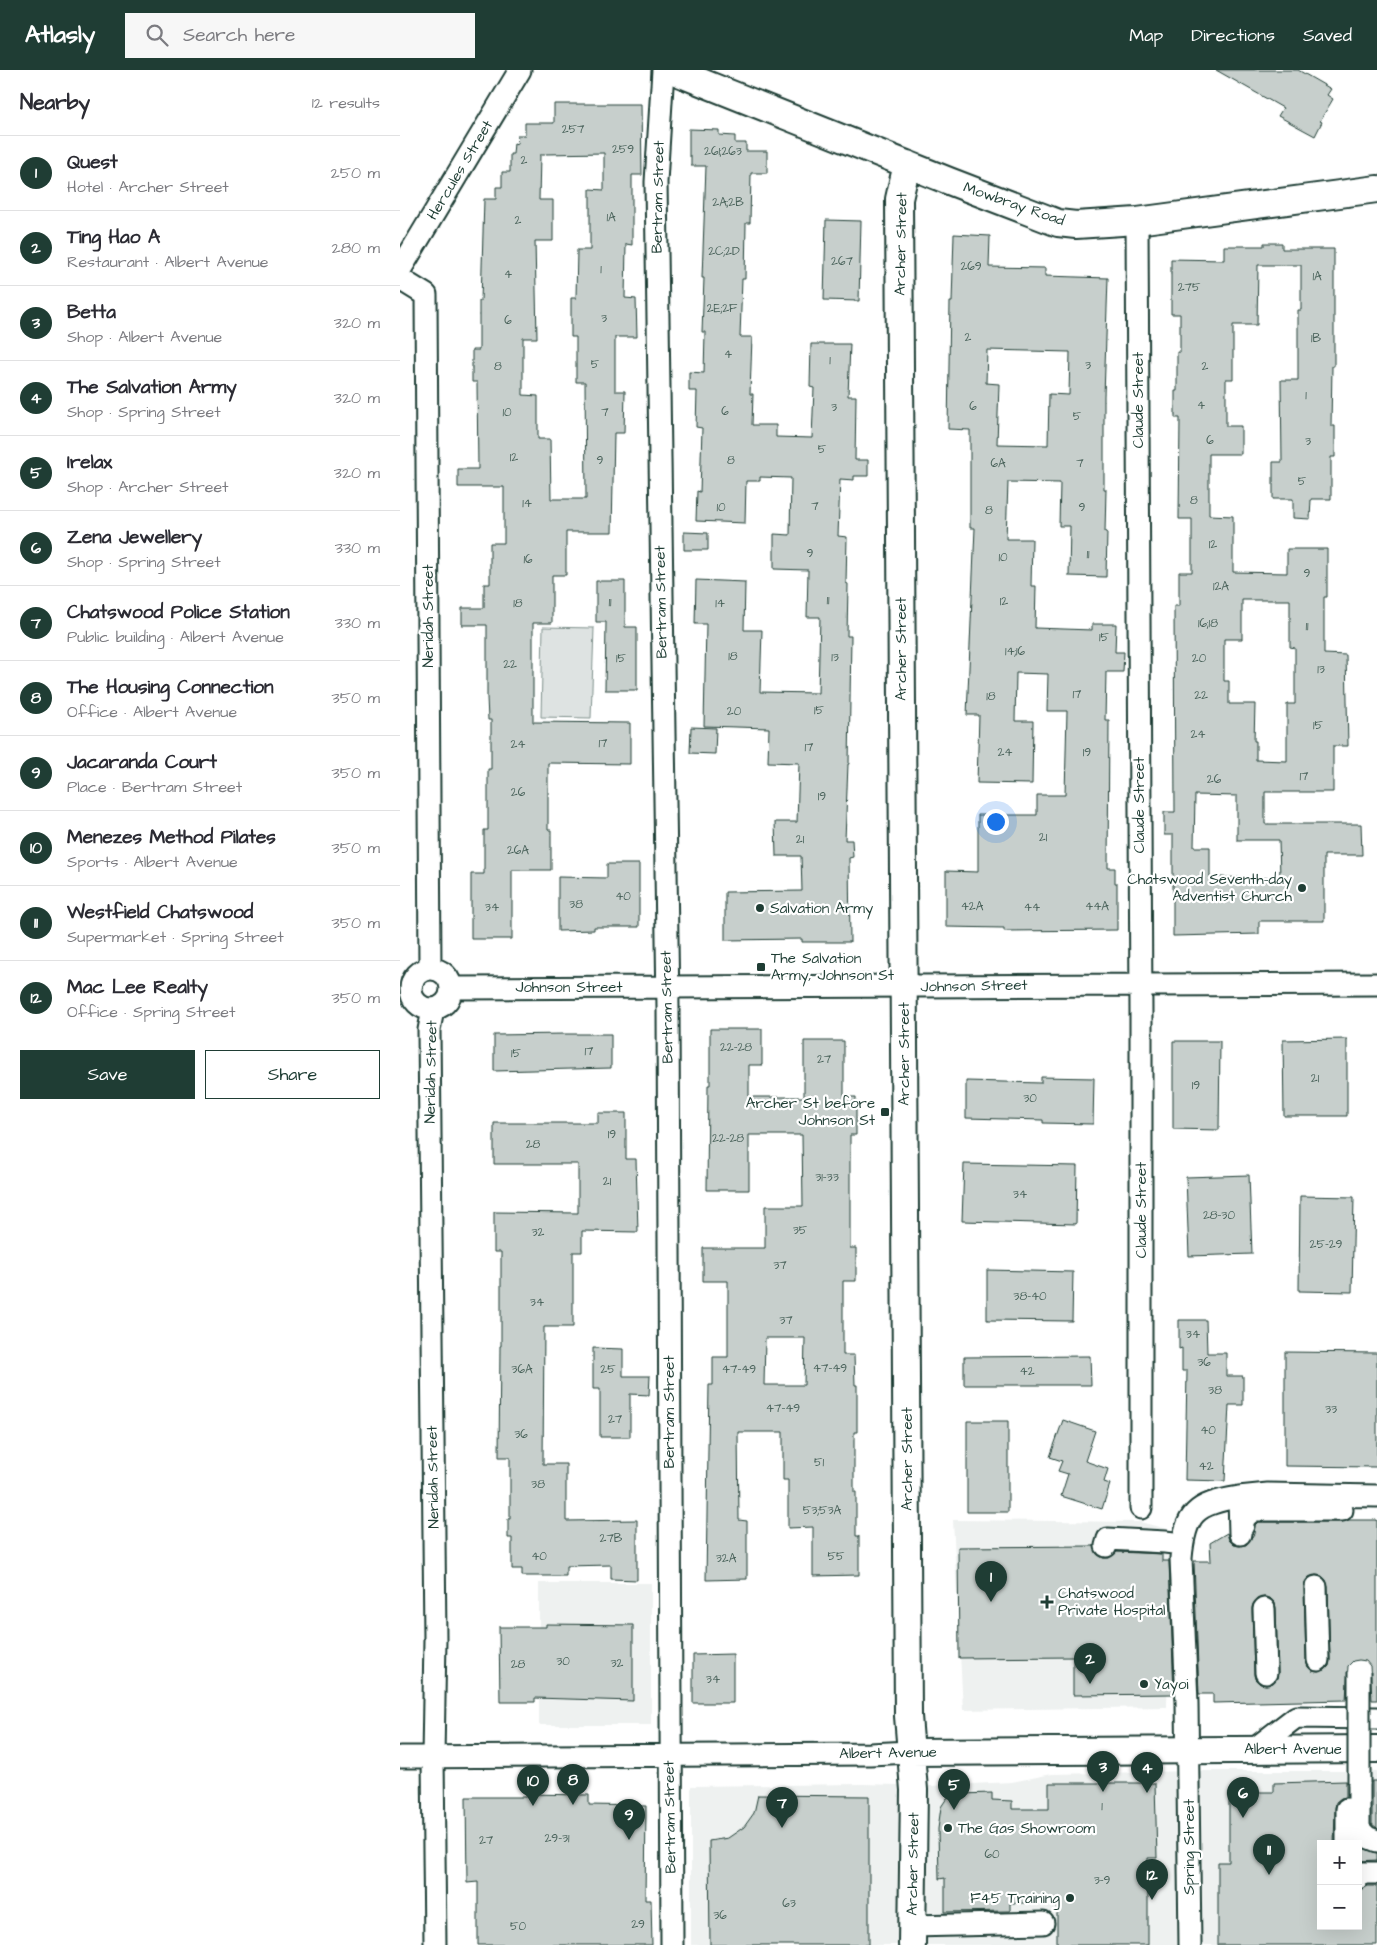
<!DOCTYPE html>
<html lang="en">
<head>
<meta charset="utf-8">
<style>
	:root { --surface:#fff; --page:#f7f7f7; --text:#2b2b33; --muted:#7c7c81; --line:#e1e1e2; --accent:#1f3d34 }
	body { margin:0; font-family:"Architects Daughter",sans-serif; background:var(--page); color:var(--text) }
	.controls { position:absolute; right:15px; bottom:15px; display:grid; overflow:hidden; border-radius:0px; box-shadow:0 5px 20px #0002 }
	.controls button { width:45px; height:45px; display:grid; place-items:center; padding:0; border:0; border-bottom:1px solid var(--line); background:var(--surface); color:var(--text); font:25px sans-serif }
	.you { position:absolute; left:595px; top:751px; width:18px; height:18px; margin:-12px; border:4px solid #fff; border-radius:50%; background:#1a73e8; box-shadow:0 0 0 8px #1a73e833 }
	.badge { display:grid; place-items:center; width:32px; height:32px; border-radius:50%; background:var(--accent); color:#fff; font-size:16px; font-weight:700 }
	.pin { position:absolute; translate:-50% -41px; filter:drop-shadow(0 1px 2px #0008) }
	.pin::after { content:''; position:absolute; top:26px; width:18px; height:15px; background:inherit; clip-path:polygon(0 0,100% 0,50% 100%) }
	.list { margin:0; padding:0; list-style:none }
	h2 { display:flex; justify-content:space-between; align-items:center; height:65px; margin:0; padding:0 20px; font-size:21px }
	h2 small { font-size:16px; font-weight:400; color:var(--muted) }
	.list li { display:grid; grid-template-columns:32px 1fr auto; gap:15px; align-items:center; box-sizing:border-box; height:75px; padding:0 20px; border-top:1px solid var(--line) }
	.list b { display:block; font-size:19px; white-space:nowrap }
	.list p { margin:0; font-size:16px; white-space:nowrap; color:var(--muted) }
	.list em { font-size:16px; font-style:normal; color:var(--muted) }
	.actions { display:flex; gap:10px; padding:15px 20px }
	.actions a { flex:1; padding:11px 0; border:1px solid var(--accent); border-radius:0px; text-align:center; font-size:18px; color:var(--accent) }
	.actions .main { background:var(--accent); color:#fff }
	.icon { flex:none; width:28px; height:28px; fill:none; stroke:currentColor; stroke-width:2; stroke-linecap:round; stroke-linejoin:round }
	.map { position:relative; flex:none; width:977px; height:1875px; overflow:hidden }
	header { display:flex; align-items:center; gap:30px; box-sizing:border-box; height:70px; padding:0 25px; background:var(--accent); color:#fff }
	header strong { font-size:24px }
	nav { display:flex; gap:28px; margin-inline-start:auto; font-size:18px }
	.search { width:350px; height:45px; background:var(--page); display:flex; align-items:center; gap:12px; box-sizing:border-box; padding:0 18px; border-radius:0px; color:var(--muted); font-size:19px }
	main { display:flex }
	aside { flex:1; background:var(--surface) }
	.map>svg:first-child { display:block }
	.built { fill:#eef1f0; fill-rule:evenodd }
	.garden { fill:#dee3e2; stroke:#7e908b }
	.building { fill:#c7cfcc; stroke:#1f3d34; fill-rule:evenodd }
	.lines { fill:none; stroke-linecap:round; stroke-linejoin:round }
	.minor-casing { stroke:#1f3d34; stroke-width:25 }
	.major-casing { stroke:#1f3d34; stroke-width:30 }
	.minor { stroke:#fff; stroke-width:21 }
	.major { stroke:#fff; stroke-width:26 }
	.minor-bridge-casing { stroke:#1f3d34; stroke-width:25; stroke-linecap:butt }
	.minor-bridge { stroke:#fff; stroke-width:21 }
	.poi-dot { fill:#1f3d34; stroke:#fff; stroke-width:2 }
	.labels { text-anchor:middle; dominant-baseline:central; stroke-width:4.5; stroke-linejoin:round; paint-order:stroke }
	.number-label { font-size:12px; fill:#49625a }
	.street-label { font-size:15px; fill:#1f3d34; stroke:#fff }
	.poi-label { font-size:15px; fill:#1f3d34; stroke:#fff; text-anchor:start }
</style>
</head>
<body>
<header>
<strong>Atlasly</strong>
<div class="search"><svg class="icon" aria-label="search" viewBox="0 0 24 24"><circle cx="10" cy="10" r="6"/><path d="M15 15l6 6"/></svg>Search here</div>
<nav><a>Map</a><a>Directions</a><a>Saved</a></nav>
</header>
<main>
<aside>
<h2>Nearby<small>12 results</small></h2>
<ul class="list">
<li><span class="badge">1</span><div><b>Quest</b><p>Hotel · Archer Street</p></div><em>250 m</em></li>
<li><span class="badge">2</span><div><b>Ting Hao A</b><p>Restaurant · Albert Avenue</p></div><em>280 m</em></li>
<li><span class="badge">3</span><div><b>Betta</b><p>Shop · Albert Avenue</p></div><em>320 m</em></li>
<li><span class="badge">4</span><div><b>The Salvation Army</b><p>Shop · Spring Street</p></div><em>320 m</em></li>
<li><span class="badge">5</span><div><b>Irelax</b><p>Shop · Archer Street</p></div><em>320 m</em></li>
<li><span class="badge">6</span><div><b>Zena Jewellery</b><p>Shop · Spring Street</p></div><em>330 m</em></li>
<li><span class="badge">7</span><div><b>Chatswood Police Station</b><p>Public building · Albert Avenue</p></div><em>330 m</em></li>
<li><span class="badge">8</span><div><b>The Housing Connection</b><p>Office · Albert Avenue</p></div><em>350 m</em></li>
<li><span class="badge">9</span><div><b>Jacaranda Court</b><p>Place · Bertram Street</p></div><em>350 m</em></li>
<li><span class="badge">10</span><div><b>Menezes Method Pilates</b><p>Sports · Albert Avenue</p></div><em>350 m</em></li>
<li><span class="badge">11</span><div><b>Westfield Chatswood</b><p>Supermarket · Spring Street</p></div><em>350 m</em></li>
<li><span class="badge">12</span><div><b>Mac Lee Realty</b><p>Office · Spring Street</p></div><em>350 m</em></li>
</ul>
<div class="actions"><a class="main">Save</a><a>Share</a></div>
</aside>
<div class="map">
<svg width="977" height="1875" viewBox="0 0 977 1875">
	<rect width="100%" height="100%" fill="#fff"/>
	<filter id="ink" filterUnits="userSpaceOnUse"><feTurbulence type="fractalNoise" baseFrequency=".02" numOctaves="2"/><feDisplacementMap in="SourceGraphic" scale="10" xChannelSelector="R" yChannelSelector="G"/><feConvolveMatrix kernelMatrix="1 2 1 2 8 2 1 2 1" color-interpolation-filters="sRGB"/></filter>
	<g filter="url(#ink)">
		<path class="built" d="M553 1450 740 1452 771 1460 767 1637 563 1640Z
			M139 1513H251V1655H139Z
			M797 1701H977V1875H291V1716L463 1714 531 1716 612 1712 652 1704ZM921 1774H958V1856H921Z"/>
		<path class="garden" d="M143 557 194 558 191 648 141 647Z"/>
		<path class="building" d="M816 0H898L931 19 927 25 933 29 920 51 922 52 915 66 878 46 883 38Z
			M154 34H241L242 105H232V175L226 174 225 228 236 229 237 267H215V321H225L224 363H214L212 462H166V505H152V553H133V652L230 653V694L148 693V760H151V800H112V869H71V804H84V760H88V699H91V650H88L87 627V555H62V538H84V514H90V473H104V417H58V399H78L77 312H72V280H79V231H81L84 129H96V117H102V102H110V84H113L114 73 117 74 118 65H125V53H154ZM204 83V120L190 119V180H177L176 228H171V267H176V312H185L186 429H151L150 369H138V326L123 325V268H137L135 171H153V130H139L140 85H145L146 84Z
			M289 59 319 60V65L335 66V73H346V81H367V103H351L350 153H346L345 209H342L340 267H352L350 324H353L352 355H376V367L412 368 414 318 410 317 411 274H450L448 326H456L455 390H468V406H454V410L440 409 438 466 447 467 446 513 448 514 447 566H451L449 694H448L445 770H452L453 787 449 788 450 872H402V869L325 870V822L402 821 401 786H376L375 752H397L399 693 368 692 369 658 304 656 306 554H295L296 510 345 512 344 560H362L360 622 418 623 420 547H407L408 500 374 499V464L390 465 391 408 360 407V411H346L345 453 296 451 297 421 300 422 302 358 296 357 297 321H289V302L304 303 305 262H302L304 208H302L306 96H291V86H289Z
			M426 150 461 151 459 231 424 230Z
			M554 164 590 166 589 197 645 198V206L708 208 704 326V419H706L705 462H707L706 507 669 506 670 456H659L660 413 608 412 606 469H632L631 516H636L635 558 692 560V554H716L715 582H724L723 602H706L705 650H709L708 798H715V813H717V860L604 861V858L546 857V801L578 802V745H637V725H665L667 641H647L648 604 616 603 615 651H633L632 714 577 713 579 645H567L575 458H570V360L548 359 550 232H552ZM587 280 670 282 669 325 649 324 648 375 597 374 599 314 586 313Z
			M864 173H882V179H934V296H932L931 356H935V387H931V429H911L910 449 893 448V429H873V392H882L881 310H898V240H901V195H858L857 255H833V309H826V356H841V384H809V445L833 446V502L887 503V479H927V527H924V584L946 585 948 676H933V722H865V754H961L962 785H924V851H859V864L773 866V765H764V742H775L774 536H779V502H792V449H779L780 348H775V321H777V282H780V244H771V189L824 190V176H864ZM842 530H890V577L895 578V634H887V691L856 690V671H854L855 634H829V611H824V569H842ZM795 725 837 726V770H879L880 808 810 807V777H794Z
			M284 462 308 463V480H284Z
			M196 511H225V557H237V620H205L206 552H196Z
			M291 657 316 658 315 684 290 683Z
			M207 794H239V857H194V860L158 861V807L207 808Z
			M310 959H362V995H349V1027H404V971H444V1027H456V1065H450V1178H456V1211H443V1285H454L455 1315H457V1362H454V1422H456V1466H459V1505L413 1506V1457L388 1458V1410H383V1362H338L339 1450 347 1451V1509L306 1510 309 1315H313V1287H328V1211H303V1178H365V1136H403L402 1065H349V1120H307L308 1015H310ZM365 1268H405L404 1315H364Z
			M166 964H211V998L94 1001V965Z
			M947 969V1046H884L883 970Z
			M773 971H820L819 1060 773 1059Z
			M641 1007 694 1008 693 1054 643 1053V1050L566 1048V1011L641 1013Z
			M198 1043H226V1089H236L238 1162 182 1161V1182H173V1257H144L143 1394H166V1451L237 1450V1510L211 1509V1495L166 1496V1506H122V1499H112V1468H108V1449H110V1387H99L100 1276H101V1182H94V1142L178 1143V1094H94V1053H198Z
			M564 1094 677 1096 676 1154 562 1151Z
			M849 1105 852 1184 789 1186 786 1107Z
			M900 1126 954 1127 952 1222 899 1221Z
			M587 1200 673 1202 672 1251 587 1250Z
			M779 1250H806L807 1283H826V1306H843V1335H829L825 1411 785 1410 787 1301H782V1278L779 1279Z
			M193 1278 223 1279V1306H250L249 1325 230 1324V1367H200V1319H193Z
			M885 1282 977 1283V1397L885 1396Z
			M690 1286 691 1315H564V1287Z
			M663 1350 695 1361 685 1391 708 1399 704 1412 710 1414 702 1439 661 1426 668 1404 658 1401 662 1391 650 1387Z
			M567 1351H608V1442H567Z
			M949 1450H977V1630H972L970 1596 966 1591 959 1590 953 1591 948 1596 946 1630 813 1633V1624H799L794 1491H811L810 1473 827 1463 829 1470 834 1475 840 1476 846 1475 854 1464 855 1455 858 1452H942ZM916 1505 922 1506 926 1510 928 1517 930 1590 929 1596 925 1600 918 1602 912 1601 908 1597 906 1590 904 1517 905 1512 909 1507ZM864 1527 870 1528 875 1533 876 1538 878 1603 877 1608 873 1613 866 1615 860 1614 855 1609 854 1604 852 1539 853 1534 857 1529Z
			M694 1476 697 1484 703 1488H709L717 1482 762 1484V1491H769L774 1624 673 1625V1587L559 1588 558 1477Z
			M146 1554 233 1555V1631L135 1628V1632H100L99 1557H146Z
			M333 1584V1633H293V1585Z
			M946 1711V1727L941 1728 936 1732 935 1739 934 1774H921V1856H958V1820L968 1816H977V1875H818V1792H829V1722H874V1713Z
			M972 1711H977V1758L972 1754Z
			M649 1713H755L757 1788H748V1875H657V1833H610V1841L545 1842V1808L539 1809 538 1759 541 1737 547 1728 560 1724 592 1723V1730L612 1731V1739H649Z
			M126 1724 189 1725V1735L246 1736 245 1830H251L252 1875H78V1812L67 1813 66 1727H126Z
			M358 1725 469 1726V1875H310L309 1771 328 1768 344 1757 354 1743Z
			M959 1776 977 1783V1790L958 1791Z"/>
		<g class="lines">
			<g class="minor-casing">
				<path id="minor" d="M263 0 256 112 268 937 272 1875
					M737 151 741 942V1438
					M0 200 120 0
					M0 209 26 225 30 899
					M11 919a20 20 0 1 1 40 0a20 20 0 1 1-40 0Z
					M52 918 977 914
					M33 940 29 960 35 1569 33 1687 35 1875
					M843 1456C842 1448 848 1444 855 1440H942
					M840 1464 839 1427 868 1424 977 1426
					M706 1476 708 1469 765 1472 782 1474
					M916 1517 918 1590
					M864 1539 866 1603
					M853 1680 896 1647 977 1648
					M0 1687 470 1684 510 1682
					M959 1713V1759L967 1767 977 1771
					M947 1739V1774
					M958 1808 959 1803H977
					M512 1856 643 1853
					M790 1875 787 1633 781 1488C785 1443 795 1434 839 1427"/>
			</g>
			<g class="major-casing">
				<path id="major" d="M271 0 549 111 658 153 676 155 737 151 977 119
					M507 94 499 129 508 1646 514 1720 512 1875
					M510 1682 977 1679"/>
			</g>
			<use href="#minor" class="minor"/>
			<use href="#major" class="major"/>
			<g class="minor-bridge-casing">
				<path id="minor-bridge" d="M959 1602V1713"/>
			</g>
			<use href="#minor-bridge" class="minor-bridge"/>
		</g>
	</g>
	<g class="poi-dot">
		<circle cx="902" cy="818" r="5"/>
		<circle cx="360" cy="838" r="5"/>
		<rect x="356" y="892" width="10" height="10" rx="2.5"/>
		<rect x="480" y="1037" width="10" height="10" rx="2.5"/>
		<path d="M644.5 1524.5h5v5h5v5h-5v5h-5v-5h-5v-5h5z"/>
		<circle cx="744" cy="1614" r="5"/>
		<circle cx="548" cy="1758" r="5"/>
		<circle cx="670" cy="1828" r="5"/>
	</g>
	<g class="labels">
		<g class="number-label">
			<text x="173" y="59">257</text>
			<text x="223" y="79">259</text>
			<text x="323" y="81">261;263</text>
			<text x="124" y="90">2</text>
			<text x="328" y="132">2A;2B</text>
			<text x="211" y="147">1A</text>
			<text x="118" y="150">2</text>
			<text x="324" y="181">2C;2D</text>
			<text x="442" y="191">267</text>
			<text x="571" y="196">269</text>
			<text x="201" y="199">1</text>
			<text x="108" y="204">4</text>
			<text x="917" y="206">1A</text>
			<text x="789" y="217">275</text>
			<text x="322" y="238">2E;2F</text>
			<text x="204" y="248">3</text>
			<text x="108" y="250">6</text>
			<text x="568" y="267">2</text>
			<text x="916" y="268">1B</text>
			<text x="328" y="284">4</text>
			<text x="430" y="290">1</text>
			<text x="195" y="294">5</text>
			<text x="688" y="295">3</text>
			<text x="98" y="296">8</text>
			<text x="805" y="296">2</text>
			<text x="906" y="325">1</text>
			<text x="801" y="335">4</text>
			<text x="573" y="336">6</text>
			<text x="434" y="337">3</text>
			<text x="325" y="341">6</text>
			<text x="107" y="342">10</text>
			<text x="205" y="342">7</text>
			<text x="677" y="346">5</text>
			<text x="810" y="370">6</text>
			<text x="908" y="371">3</text>
			<text x="422" y="379">5</text>
			<text x="114" y="387">12</text>
			<text x="200" y="390">9</text>
			<text x="331" y="390">8</text>
			<text x="598" y="393">6A</text>
			<text x="680" y="393">7</text>
			<text x="902" y="411">5</text>
			<text x="794" y="430">8</text>
			<text x="127" y="433">14</text>
			<text x="415" y="436">7</text>
			<text x="321" y="437">10</text>
			<text x="682" y="437">9</text>
			<text x="589" y="440">8</text>
			<text x="813" y="474">12</text>
			<text x="410" y="483">9</text>
			<text x="688" y="484">11</text>
			<text x="603" y="487">10</text>
			<text x="128" y="489">16</text>
			<text x="907" y="503">9</text>
			<text x="821" y="516">12A</text>
			<text x="428" y="530">11</text>
			<text x="604" y="531">12</text>
			<text x="210" y="532">11</text>
			<text x="118" y="533">18</text>
			<text x="320" y="533">14</text>
			<text x="808" y="553">16;18</text>
			<text x="907" y="556">11</text>
			<text x="704" y="567">15</text>
			<text x="615" y="581">14;16</text>
			<text x="333" y="586">18</text>
			<text x="435" y="587">13</text>
			<text x="221" y="588">15</text>
			<text x="799" y="588">20</text>
			<text x="110" y="594">22</text>
			<text x="921" y="599">13</text>
			<text x="677" y="624">17</text>
			<text x="801" y="625">22</text>
			<text x="591" y="626">18</text>
			<text x="419" y="640">15</text>
			<text x="334" y="641">20</text>
			<text x="918" y="655">15</text>
			<text x="798" y="664">24</text>
			<text x="203" y="673">17</text>
			<text x="118" y="674">24</text>
			<text x="409" y="677">17</text>
			<text x="605" y="682">24</text>
			<text x="687" y="682">19</text>
			<text x="904" y="706">17</text>
			<text x="814" y="709">26</text>
			<text x="118" y="722">26</text>
			<text x="422" y="726">19</text>
			<text x="643" y="767">21</text>
			<text x="400" y="769">21</text>
			<text x="118" y="780">26A</text>
			<text x="223" y="826">40</text>
			<text x="176" y="834">38</text>
			<text x="572" y="836">42A</text>
			<text x="697" y="836">44A</text>
			<text x="92" y="837">34</text>
			<text x="632" y="837">44</text>
			<text x="336" y="977">22-28</text>
			<text x="189" y="981">17</text>
			<text x="116" y="983">15</text>
			<text x="424" y="989">27</text>
			<text x="915" y="1008">21</text>
			<text x="796" y="1015">19</text>
			<text x="630" y="1028">30</text>
			<text x="212" y="1064">19</text>
			<text x="328" y="1068">22-28</text>
			<text x="133" y="1074">28</text>
			<text x="427" y="1107">31-33</text>
			<text x="207" y="1111">21</text>
			<text x="620" y="1124">34</text>
			<text x="819" y="1145">28-30</text>
			<text x="400" y="1160">35</text>
			<text x="138" y="1162">32</text>
			<text x="926" y="1174">25-29</text>
			<text x="380" y="1195">37</text>
			<text x="630" y="1226">38-40</text>
			<text x="137" y="1232">34</text>
			<text x="386" y="1250">37</text>
			<text x="793" y="1264">34</text>
			<text x="804" y="1292">36</text>
			<text x="430" y="1298">47-49</text>
			<text x="122" y="1299">36A</text>
			<text x="208" y="1299">25</text>
			<text x="339" y="1299">47-49</text>
			<text x="627" y="1301">42</text>
			<text x="815" y="1320">38</text>
			<text x="383" y="1338">47-49</text>
			<text x="931" y="1339">33</text>
			<text x="215" y="1349">27</text>
			<text x="808" y="1360">40</text>
			<text x="121" y="1364">36</text>
			<text x="419" y="1392">51</text>
			<text x="806" y="1396">42</text>
			<text x="138" y="1414">38</text>
			<text x="422" y="1440">53;53A</text>
			<text x="211" y="1468">27B</text>
			<text x="139" y="1486">40</text>
			<text x="436" y="1486">55</text>
			<text x="326" y="1488">32A</text>
			<text x="163" y="1591">30</text>
			<text x="217" y="1593">32</text>
			<text x="118" y="1594">28</text>
			<text x="313" y="1609">34</text>
			<text x="702" y="1736">1</text>
			<text x="157" y="1768">29-31</text>
			<text x="86" y="1770">27</text>
			<text x="592" y="1784">60</text>
			<text x="702" y="1810">3-9</text>
			<text x="389" y="1833">63</text>
			<text x="320" y="1845">36</text>
			<text x="238" y="1854">29</text>
			<text x="118" y="1856">50</text>
		</g>
		<g class="street-label">
			<text transform="translate(60 100) rotate(-59)">Hercules Street</text>
			<text transform="translate(258 127) rotate(-89)">Bertram Street</text>
			<text transform="translate(614 134) rotate(19)">Mowbray Road</text>
			<text transform="translate(501 174) rotate(-89)">Archer Street</text>
			<text transform="translate(738 330) rotate(-90)">Claude Street</text>
			<text transform="translate(261 532) rotate(-91)">Bertram Street</text>
			<text transform="translate(28 546) rotate(-90)">Neridah Street</text>
			<text transform="translate(501 579) rotate(-90)">Archer Street</text>
			<text transform="translate(739 735) rotate(-90)">Claude Street</text>
			<text transform="translate(574 916) rotate(-1)">Johnson Street</text>
			<text x="169" y="917">Johnson Street</text>
			<text transform="translate(267 937) rotate(-91)">Bertram Street</text>
			<text transform="translate(504 984) rotate(-90)">Archer Street</text>
			<text transform="translate(31 1002) rotate(-89)">Neridah Street</text>
			<text transform="translate(741 1140) rotate(-90)">Claude Street</text>
			<text transform="translate(269 1342) rotate(-90)">Bertram Street</text>
			<text transform="translate(507 1389) rotate(-90)">Archer Street</text>
			<text transform="translate(33 1407) rotate(-91)">Neridah Street</text>
			<text x="893" y="1679">Albert Avenue</text>
			<text transform="translate(488 1683) rotate(-1)">Albert Avenue</text>
			<text transform="translate(270 1747) rotate(-91)">Bertram Street</text>
			<text transform="translate(789 1777) rotate(-90)">Spring Street</text>
			<text transform="translate(513 1794) rotate(-89)">Archer Street</text>
		</g>
		<g class="poi-label">
			<text x="892" y="809" text-anchor="end">Chatswood Seventh-day<tspan x="892" dy="17">Adventist Church</tspan></text>
			<text x="370" y="838">Salvation Army</text>
			<text x="371" y="888">The Salvation<tspan x="371" dy="17">Army, Johnson St</tspan></text>
			<text x="475" y="1033" text-anchor="end">Archer St before<tspan x="475" dy="17">Johnson St</tspan></text>
			<text x="658" y="1523">Chatswood<tspan x="658" dy="17">Private Hospital</tspan></text>
			<text x="754" y="1614">Yayoi</text>
			<text x="558" y="1758">The Gas Showroom</text>
			<text x="660" y="1828" text-anchor="end">F45 Training</text>
		</g>
	</g>
</svg>
<div class="controls">
<button>+</button>
<button>−</button>
</div>
<div class="you"></div>
<div class="pin badge" style="left:591px;top:1532px">1</div>
<div class="pin badge" style="left:690px;top:1614px">2</div>
<div class="pin badge" style="left:703px;top:1722px">3</div>
<div class="pin badge" style="left:747px;top:1723px">4</div>
<div class="pin badge" style="left:554px;top:1740px">5</div>
<div class="pin badge" style="left:843px;top:1748px">6</div>
<div class="pin badge" style="left:382px;top:1758px">7</div>
<div class="pin badge" style="left:173px;top:1735px">8</div>
<div class="pin badge" style="left:229px;top:1770px">9</div>
<div class="pin badge" style="left:133px;top:1736px">10</div>
<div class="pin badge" style="left:869px;top:1805px">11</div>
<div class="pin badge" style="left:752px;top:1830px">12</div>
</div>
</main>
</body>
</html>
